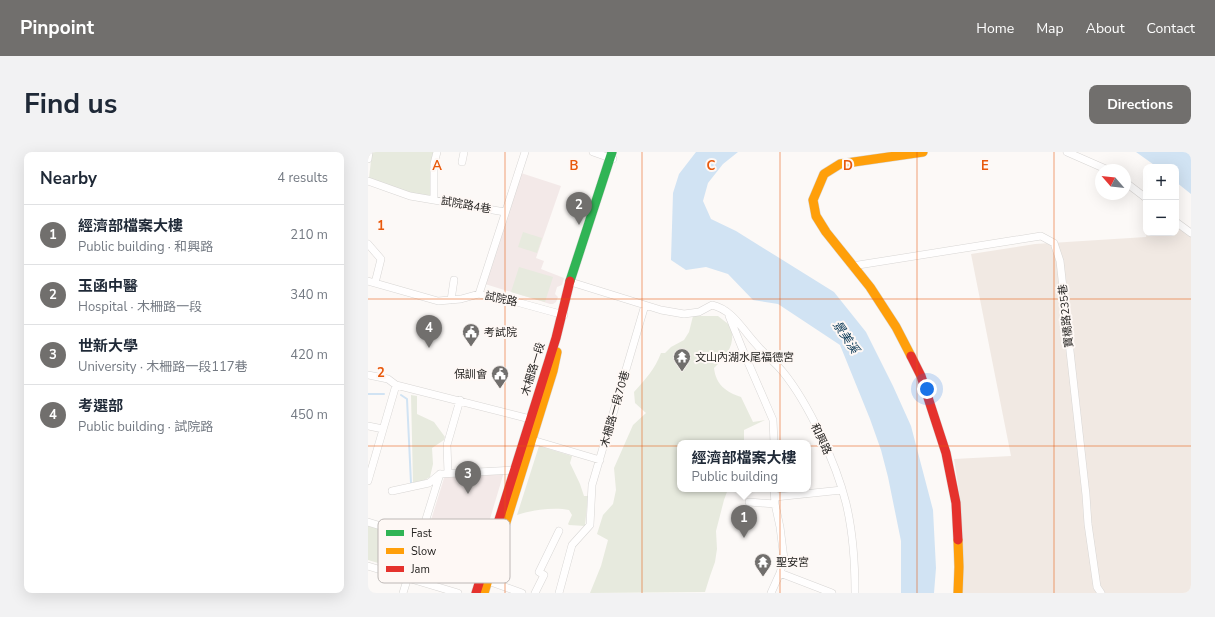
<!DOCTYPE html>
<html lang="en">
<head>
<meta charset="utf-8">
<style>
	:root { --surface:#fff; --page:#f2f2f3; --text:#1f2937; --muted:#747a83; --line:#e0e1e3; --accent:#716f6d }
	body { margin:0; font-family:"Nunito Sans","Noto Sans TC",sans-serif; background:var(--page); color:var(--text) }
	.controls { position:absolute; right:12px; top:12px; display:grid; overflow:hidden; border-radius:8px; box-shadow:0 4px 16px #0002 }
	.controls button { width:36px; height:36px; display:grid; place-items:center; padding:0; border:0; border-bottom:1px solid var(--line); background:var(--surface); color:var(--text); font:20px sans-serif }
	.compass { position:absolute; left:727px; top:12px; width:36px; height:36px; border-radius:50%; background:var(--surface); box-shadow:0 4px 16px #0002; rotate:298deg }
	.you { position:absolute; left:559px; top:237px; width:14px; height:14px; margin:-10px; border:3px solid #fff; border-radius:50%; background:#1a73e8; box-shadow:0 0 0 6px #1a73e833 }
	.badge { display:grid; place-items:center; width:26px; height:26px; border-radius:50%; background:var(--accent); color:#fff; font-size:13px; font-weight:700 }
	.pin { position:absolute; translate:-50% -33px; filter:drop-shadow(0 1px 2px #0008) }
	.pin::after { content:''; position:absolute; top:21px; width:14px; height:12px; background:inherit; clip-path:polygon(0 0,100% 0,50% 100%) }
	.popup { position:absolute; left:309px; top:288px; width:134px; height:52px; box-sizing:border-box; display:grid; place-content:center; border-radius:8px; background:var(--surface); filter:drop-shadow(0 1px 3px #0005); font-size:13px; white-space:nowrap; color:var(--muted) }
	.popup b { font-size:15px; color:var(--text) }
	.popup::after { content:''; position:absolute; left:50%; top:100%; margin-left:-8px; border:8px solid transparent; border-top-color:var(--surface) }
	.list { margin:0; padding:0; list-style:none }
	h2 { display:flex; justify-content:space-between; align-items:center; height:52px; margin:0; padding:0 16px; font-size:17px }
	h2 small { font-size:13px; font-weight:400; color:var(--muted) }
	.list li { display:grid; grid-template-columns:26px 1fr auto; gap:12px; align-items:center; box-sizing:border-box; height:60px; padding:0 16px; border-top:1px solid var(--line) }
	.list b { display:block; font-size:15px; white-space:nowrap }
	.list p { margin:0; font-size:13px; white-space:nowrap; color:var(--muted) }
	.list em { font-size:13px; font-style:normal; color:var(--muted) }
	.map { position:relative; flex:none; width:823px; height:441px; overflow:hidden; border-radius:8px }
	header { display:flex; align-items:center; gap:24px; box-sizing:border-box; height:56px; padding:0 20px; background:var(--accent); color:#fff }
	header strong { font-size:19px }
	nav { display:flex; gap:22px; margin-inline-start:auto; font-size:14px }
	.intro { display:flex; align-items:center; justify-content:space-between; box-sizing:border-box; height:96px; padding:0 24px }
	h1 { margin:0; font-size:28px }
	.button { padding:10px 18px; border-radius:8px; background:var(--accent); color:#fff; font-size:14px; font-weight:700 }
	main { display:flex; gap:24px; padding:0 24px }
	aside { flex:1; background:var(--surface); border-radius:8px; box-shadow:0 4px 16px #0002 }
	.map>svg:first-child { display:block }
	.commercial { fill:#f3e9e8 }
	.built { fill:#f1e9e3 }
	.green { fill:#e7eade }
	.water { fill:#d1e3f3 }
	.lines { fill:none; stroke-linecap:round; stroke-linejoin:round }
	.stream { stroke:#d1e3f3; stroke-width:2 }
	.street-casing { stroke:#d8d6d4; stroke-width:8 }
	.fast-casing { stroke:#d8d6d4; stroke-width:10 }
	.slow-casing { stroke:#d8d6d4; stroke-width:10 }
	.jam-casing { stroke:#d8d6d4; stroke-width:10 }
	.street { stroke:#fffefe; stroke-width:7 }
	.fast { stroke:#30b455; stroke-width:9 }
	.slow { stroke:#ff9f0a; stroke-width:9 }
	.jam { stroke:#e5322d; stroke-width:9 }
	.grid { fill:none; stroke:#e8590c; stroke-width:1; stroke-opacity:0.55 }
	.labels { text-anchor:middle; dominant-baseline:central; stroke-width:4; stroke-linejoin:round; paint-order:stroke }
	.street-label { font-size:11px; fill:#262422; stroke:#fef8f5 }
	.poi-label { font-size:11px; fill:#262422; stroke:#fef8f5; text-anchor:start }
	.water-label { font-size:12px; font-style:italic; fill:#003150; stroke:#fef8f5 }
	.key { fill:#fef8f5; stroke:#bdb8b6; stroke-width:1 }
	.key-label { font-size:11px; fill:#262422 }
	.grid-label { font-size:13px; text-anchor:middle; font-weight:bold; fill:#e8590c; stroke:#fef8f5; stroke-width:4; stroke-linejoin:round; paint-order:stroke }
</style>
</head>
<body>
<header>
<strong>Pinpoint</strong>
<nav><a>Home</a><a>Map</a><a>About</a><a>Contact</a></nav>
</header>
<div class="intro"><h1>Find us</h1><a class="button">Directions</a></div>
<main>
<aside>
<h2>Nearby<small>4 results</small></h2>
<ul class="list">
<li><span class="badge">1</span><div><b>經濟部檔案大樓</b><p>Public building · 和興路</p></div><em>210 m</em></li>
<li><span class="badge">2</span><div><b>玉函中醫</b><p>Hospital · 木柵路一段</p></div><em>340 m</em></li>
<li><span class="badge">3</span><div><b>世新大學</b><p>University · 木柵路一段117巷</p></div><em>420 m</em></li>
<li><span class="badge">4</span><div><b>考選部</b><p>Public building · 試院路</p></div><em>450 m</em></li>
</ul>
</aside>
<div class="map">
<svg width="823" height="441" viewBox="0 0 823 441">
	<rect width="100%" height="100%" fill="#fcf9f7"/>
	<path class="commercial" d="M153 21 193 34 168 106 176 109 173 117 196 126 194 133 189 135 187 142 190 145 188 150 185 152H182L117 132Z
		M136 320 113 397 59 381 77 323Z"/>
	<path class="built" d="M808 72 823 83V441H593L592 346 586 307 643 304 603 102 667 92 778 85 779 81H808Z"/>
	<path class="green" d="M4 0H66L63 42 61 44 42 42 1 26Z
		M155 80 174 86 169 101 150 95Z
		M151 115 185 125 177 150 143 140Z
		M325 164H350L364 175C366 195 360 202 346 216 348 233 358 240 373 245L385 270 397 268 376 278V291H312V337H360L356 348 348 379 349 397 347 410 342 424 337 440 222 441 233 414 240 388 229 382 235 363 245 352 248 338 246 316 265 273 278 261 267 251 266 240C277 228 287 217 293 201H297L303 195 316 188 321 180Z
		M43 243 49 244V262L66 270 77 285 76 288 64 296 65 312 62 325 55 329 45 331Z
		M171 294 204 304 202 311 212 332 216 344H220L217 374 201 373 200 372 204 363 201 358C186 355 163 358 149 363Z
		M0 373 44 387 46 390 37 419 0 408Z"/>
	<path class="water" d="M328 0H370L355 12 340 31 335 49 343 67 368 79 466 140 498 180 525 234 543 274 565 358 568 416 566 441H533V389L520 325 513 298 502 267 472 193 410 152 385 148 360 122 338 115 318 118 303 108 305 41 311 22Z
		M768 0H823V42L808 30V15H789Z"/>
	<g class="lines">
		<path class="stream" d="M0 242H16
			M33 243 39 247 43 331"/>
		<g class="street-casing">
			<path id="street" d="M225 0 245 7
				M699 0 740 18
				M0 7 1 0
				M94 10 96 0
				M0 29 42 44 137 60
				M757 30 778 46
				M66 47V12L69 0
				M808 70 823 81
				M0 92 13 107 7 131
				M484 114 673 84 686 91 692 109 718 343 720 372 729 435 733 441
				M0 129 70 149 93 147 111 142 145 149 196 163
				M206 131 293 158 316 162 331 160 344 153C365 158 374 177 388 192 396 202 407 210 415 220 441 252 468 311 478 351 485 380 487 411 487 441
				M111 142 157 0
				M83 148 86 128
				M361 164 376 201 405 268 406 291
				M0 223 20 227 28 233 166 268
				M0 274 15 277
				M161 287 232 308
				M80 321 79 293 92 248
				M72 322 149 318
				M0 329 28 233
				M24 339 61 331 72 322
				M407 345 474 338
				M381 350 407 352
				M0 370 52 386
				M67 387 120 403
				M0 414 90 441
				M412 421 464 441
				M120 429 154 441
				M35 441 72 322
				M167 441 176 423 171 420 191 379
				M191 441 204 393 222 373 224 333 277 153
				M403 441 412 421 416 407 412 375 407 352 406 337"/>
		</g>
		<g class="fast-casing">
			<path id="fast" d="M202 129 244 0"/>
		</g>
		<g class="slow-casing">
			<path id="slow" d="M543 204 528 175 502 135 458 80 448 64 445 48 456 22 472 12 555 0
				M590 388 591 415 590 441
				M116 441 185 219 189 200"/>
		</g>
		<g class="jam-casing">
			<path id="jam" d="M543 204 553 224 578 301 588 351 590 388
				M108 441 188 186 202 129"/>
		</g>
		<use href="#street" class="street"/>
		<use href="#fast" class="fast"/>
		<use href="#slow" class="slow"/>
		<use href="#jam" class="jam"/>
	</g>
	<path class="grid" d="M137 0V441M274 0V441M412 0V441M549 0V441M686 0V441M0 147H823M0 294H823"/>
	<defs>
		<g id="civic-pin" transform="scale(0.9)"><path d="M0 17L-7.5 6A9.5 9.5 0 1 1 7.5 6Z" fill="#716f6d" stroke="#fef8f5"/><path d="M-.6-6.5H3V-4.5H.6V-3L4-1V1h2V6H-6V1h2V-1L-.6-3ZM-1.2 2.5V6h2.4V2.5Z" fill="#fff"/></g>
		<g id="temple-pin" transform="scale(0.9)"><path d="M0 17L-7.5 6A9.5 9.5 0 1 1 7.5 6Z" fill="#716f6d" stroke="#fef8f5"/><path d="M0-6L5-2H3V0L6.5 2.5H4V6H1.5V3h-3V6H-4V2.5H-6.5L-3 0V-2H-5Z" fill="#fff"/></g>
	</defs>
	<g fill-rule="evenodd">
		<use href="#civic-pin" x="103" y="180"/>
		<use href="#temple-pin" x="314" y="205"/>
		<use href="#civic-pin" x="132" y="222"/>
		<use href="#temple-pin" x="395" y="410"/>
	</g>
	<g class="labels">
		<g class="street-label">
			<text transform="translate(98 53) rotate(10)">試院路4巷</text>
			<text transform="translate(133 147) rotate(12)">試院路</text>
			<text transform="translate(698 164) rotate(-96)">寶橋路235巷</text>
			<text transform="translate(165 217) rotate(-73)">木柵路一段</text>
			<text transform="translate(247 257) rotate(-74)">木柵路一段70巷</text>
			<text transform="translate(453 287) rotate(65)">和興路</text>
		</g>
		<g class="poi-label">
			<text x="116" y="180">考試院</text>
			<text x="327" y="205">文山內湖水尾福德宮</text>
			<text x="119" y="222" text-anchor="end">保訓會</text>
			<text x="408" y="410">聖安宮</text>
		</g>
		<g class="water-label">
			<text transform="translate(478 185) rotate(56)">景美溪</text>
		</g>
	</g>
	<rect x="10" y="367" width="132" height="64" rx="6" class="key"/>
	<rect x="18" y="378" width="18" height="6" fill="#30b455"/>
	<rect x="18" y="396" width="18" height="6" fill="#ff9f0a"/>
	<rect x="18" y="414" width="18" height="6" fill="#e5322d"/>
	<g class="key-label">
		<text x="43" y="385">Fast</text>
		<text x="43" y="403">Slow</text>
		<text x="43" y="421">Jam</text>
	</g>
	<g class="grid-label">
		<text x="69" y="18">A</text>
		<text x="206" y="18">B</text>
		<text x="343" y="18">C</text>
		<text x="480" y="18">D</text>
		<text x="617" y="18">E</text>
		<text x="13" y="78">1</text>
		<text x="13" y="225">2</text>
	</g>
</svg>
<div class="controls">
<button>+</button>
<button>−</button>
</div>
<svg class="compass" viewBox="-18 -18 36 36"><path d="M0-13l5 13h-10z" fill="#e53935"/><path d="M0 13l5-13h-10z" fill="#747a83"/></svg>
<div class="you"></div>
<div class="pin badge" style="left:376px;top:386px">1</div>
<div class="popup"><b>經濟部檔案大樓</b>Public building</div>
<div class="pin badge" style="left:211px;top:73px">2</div>
<div class="pin badge" style="left:100px;top:342px">3</div>
<div class="pin badge" style="left:61px;top:196px">4</div>
</div>
</main>
</body>
</html>
